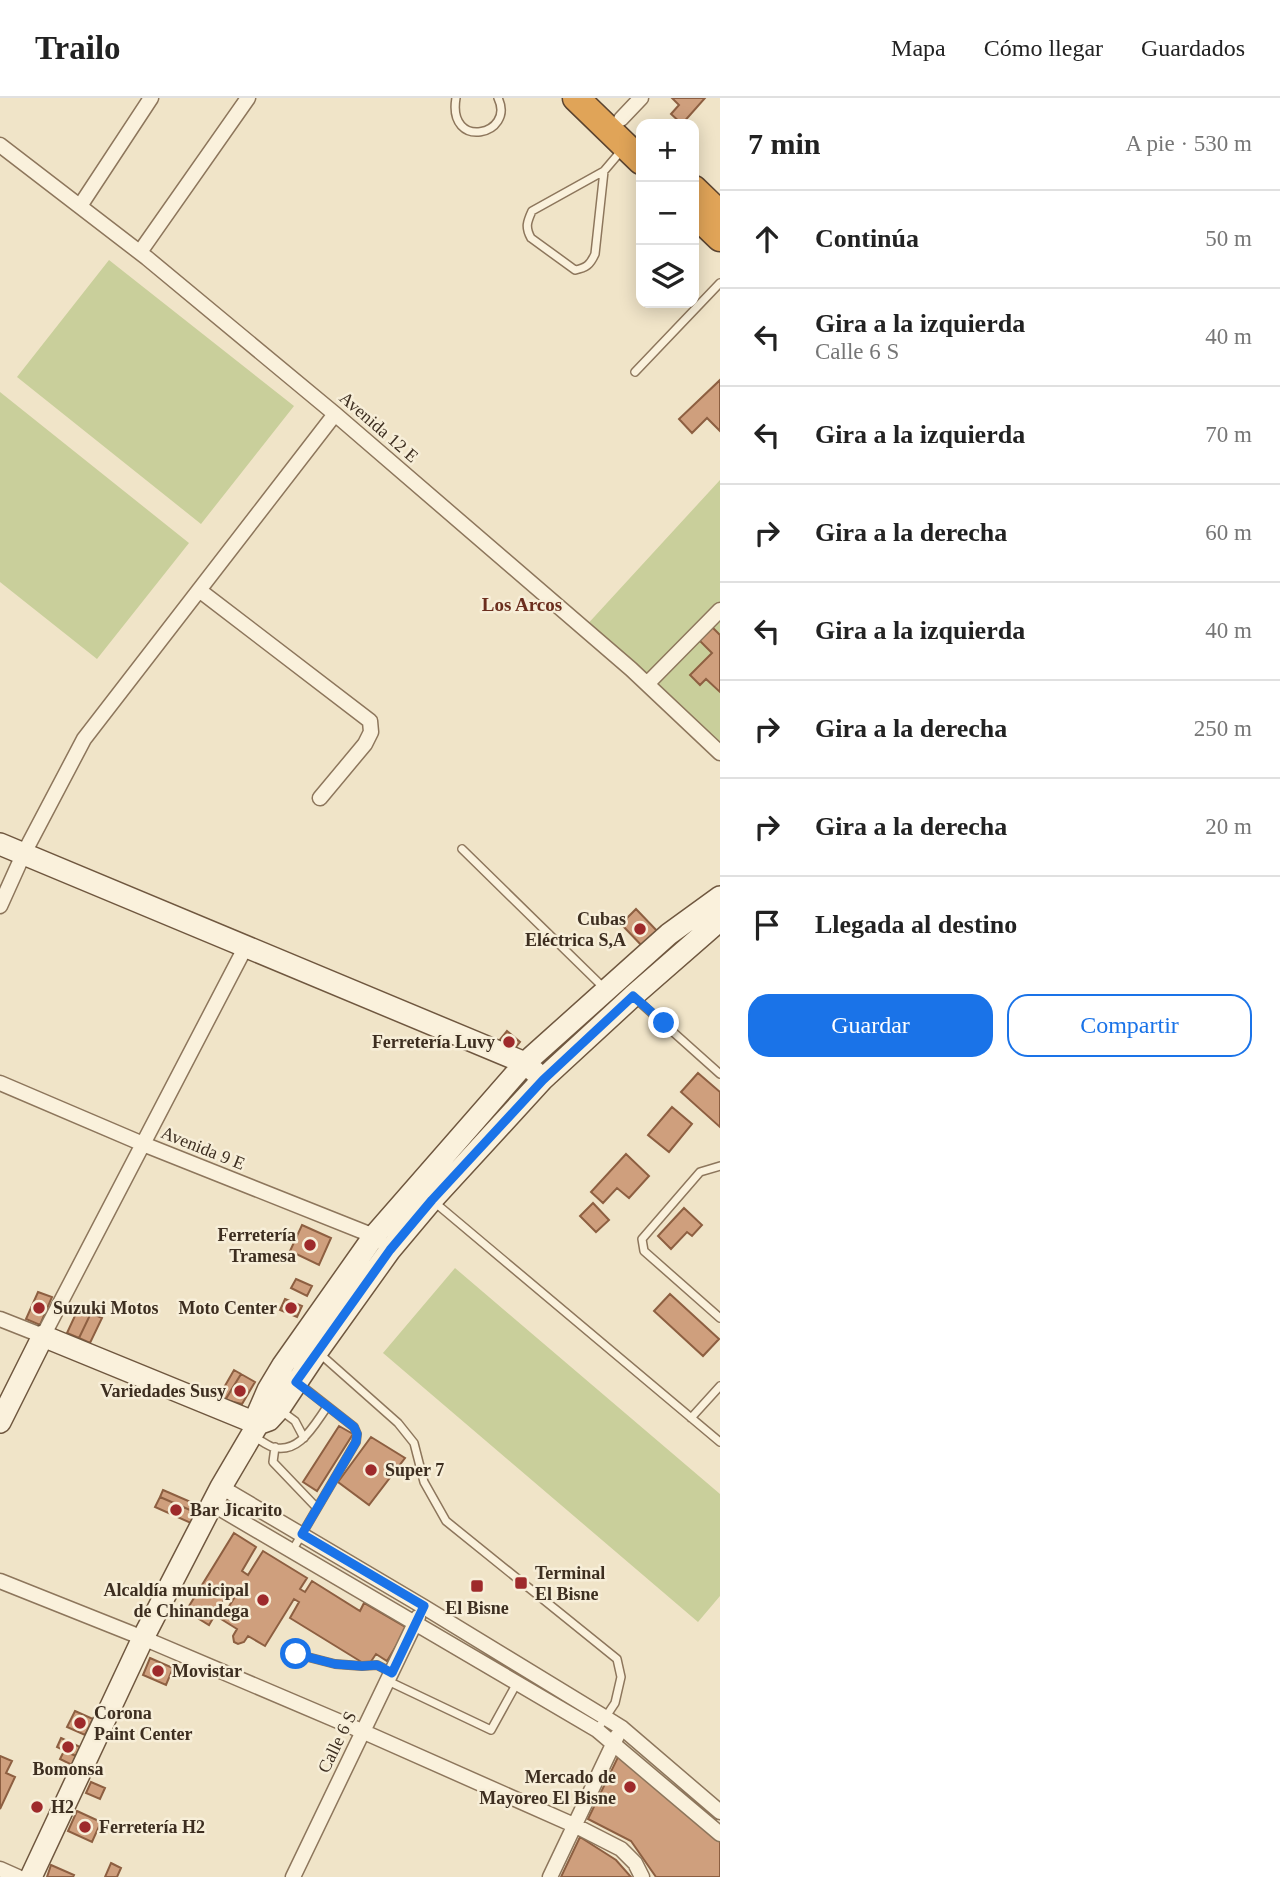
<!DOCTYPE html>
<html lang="es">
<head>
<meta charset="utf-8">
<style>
	:root { --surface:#fff; --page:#f6f6f6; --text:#222; --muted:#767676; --line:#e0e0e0; --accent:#1a73e8 }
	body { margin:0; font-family:"Times New Roman",serif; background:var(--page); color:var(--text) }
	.controls { position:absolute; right:21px; top:21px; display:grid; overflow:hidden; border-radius:14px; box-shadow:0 4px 18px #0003 }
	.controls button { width:63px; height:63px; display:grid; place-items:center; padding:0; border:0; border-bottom:2px solid var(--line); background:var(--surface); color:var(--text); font:35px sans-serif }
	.stop { position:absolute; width:21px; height:21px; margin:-16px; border:5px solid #1a73e8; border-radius:50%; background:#fff }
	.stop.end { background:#1a73e8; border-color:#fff; box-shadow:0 2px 7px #0008 }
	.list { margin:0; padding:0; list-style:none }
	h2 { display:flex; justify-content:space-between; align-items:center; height:91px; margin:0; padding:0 28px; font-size:30px }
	h2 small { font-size:23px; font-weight:400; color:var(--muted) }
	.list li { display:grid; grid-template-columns:46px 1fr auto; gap:21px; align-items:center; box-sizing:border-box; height:98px; padding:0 28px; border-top:2px solid var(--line) }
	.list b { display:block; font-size:26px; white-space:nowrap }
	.list p { margin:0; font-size:23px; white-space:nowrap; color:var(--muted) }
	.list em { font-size:23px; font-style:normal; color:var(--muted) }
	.actions { display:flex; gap:14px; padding:21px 28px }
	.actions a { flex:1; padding:16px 0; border:2px solid var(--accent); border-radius:21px; text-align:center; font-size:24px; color:var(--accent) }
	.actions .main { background:var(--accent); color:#fff }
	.icon { flex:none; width:38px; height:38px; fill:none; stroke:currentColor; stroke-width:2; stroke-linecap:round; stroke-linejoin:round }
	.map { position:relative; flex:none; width:720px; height:1779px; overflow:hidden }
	header { display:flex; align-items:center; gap:42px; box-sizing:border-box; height:98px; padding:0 35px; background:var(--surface); border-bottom:2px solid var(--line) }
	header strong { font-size:33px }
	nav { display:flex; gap:38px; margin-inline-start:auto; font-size:24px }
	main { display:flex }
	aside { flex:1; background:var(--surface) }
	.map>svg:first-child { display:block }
	.green { fill:#c9cf9b }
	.building { fill:#cf9f7d; stroke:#8d5f41; stroke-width:2 }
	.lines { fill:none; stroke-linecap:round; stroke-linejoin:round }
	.lane-casing { stroke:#8d765c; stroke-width:10 }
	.street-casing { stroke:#8d765c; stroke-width:17 }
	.secondary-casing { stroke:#6f573f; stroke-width:24 }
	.highway-casing { stroke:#5b4430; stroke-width:29 }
	.lane { stroke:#faf1dc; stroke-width:7 }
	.street { stroke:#faf1dc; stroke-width:14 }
	.secondary { stroke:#faf1dc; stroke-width:21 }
	.highway { stroke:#e0a458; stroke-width:26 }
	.route { stroke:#1a73e8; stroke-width:9 }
	.poi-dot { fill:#9e2a2b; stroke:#f7eed8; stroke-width:2.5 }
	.labels { text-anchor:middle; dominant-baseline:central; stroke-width:5; stroke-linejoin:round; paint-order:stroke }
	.street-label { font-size:18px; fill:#3d2e20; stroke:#f7eed8 }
	.poi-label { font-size:18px; font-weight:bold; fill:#3d2e20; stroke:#f7eed8; text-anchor:start }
	.neighbourhood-label { font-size:19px; font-weight:bold; fill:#6b2e1e; stroke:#f7eed8 }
</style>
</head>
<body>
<header>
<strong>Trailo</strong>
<nav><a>Mapa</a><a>Cómo llegar</a><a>Guardados</a></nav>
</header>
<main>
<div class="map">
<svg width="720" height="1779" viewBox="0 0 720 1779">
	<rect width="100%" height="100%" fill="#f0e4c8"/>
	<path class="green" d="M109 162 294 308 201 426 17 279Z
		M0 294 189 445 97 561 0 484Z
		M720 382V537L711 528 712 555 700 587 706 581 720 594V657L584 530Z
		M455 1170 720 1396V1498L698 1524 383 1255Z"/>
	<path class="building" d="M672 0H705L682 26 671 16 679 7Z
		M720 282V333L707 320 692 335 679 321Z
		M711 528 720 537V594L706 581 700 587 690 577 712 555 698 541Z
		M636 811 660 836 645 851 621 826Z
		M507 933 520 944 512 954 498 944Z
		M698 975 720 994V1029L681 994Z
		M672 1009 692 1026 669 1054 648 1037Z
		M626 1056 649 1078 629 1100 617 1090 603 1105 591 1094Z
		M593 1105 609 1122 596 1134 580 1118Z
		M684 1110 702 1127 692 1138 687 1134 671 1151 658 1138Z
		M302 1127 331 1140 319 1167 290 1153Z
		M296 1181 312 1188 307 1198 291 1190Z
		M38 1194 52 1199 40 1227 26 1221Z
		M670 1196 719 1241 703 1258 654 1213Z
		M285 1201 302 1208 297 1219 280 1212Z
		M79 1209 91 1215 79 1240 67 1235Z
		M91 1215 102 1220 90 1245 79 1240Z
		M234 1272 241 1276 224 1304 218 1300Z
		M241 1276 255 1284 242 1306 225 1302Z
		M339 1328 353 1336 317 1393 303 1384Z
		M371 1339 405 1360 369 1407 338 1384Z
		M163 1392 200 1408 197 1415 160 1399Z
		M160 1399 197 1415 193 1426 155 1409Z
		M234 1435 256 1449 242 1473 248 1477 263 1453 307 1480 300 1491 305 1494 312 1483 360 1513 364 1505 407 1530 387 1563 376 1556 368 1568 290 1520 299 1504 294 1501 265 1548 248 1538 244 1544 238 1546 234 1544 233 1538 237 1531 221 1521 236 1497 229 1493 209 1527 186 1513Z
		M150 1560 173 1570 166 1587 143 1577Z
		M75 1613 93 1621 85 1637 67 1629Z
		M61 1640 80 1649 76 1658 57 1649Z
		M64 1653 76 1658 72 1667 60 1661Z
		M619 1657 720 1744V1779H656L631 1743 588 1721Z
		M0 1658 12 1663 6 1675 15 1679 0 1711Z
		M91 1684 105 1690 100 1701 86 1695Z
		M77 1713 101 1724 92 1744 68 1733Z
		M580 1739 616 1762 631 1779H561Z
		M111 1765 121 1770 117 1779H105Z
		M51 1767 74 1777 73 1779H47Z"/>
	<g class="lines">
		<g class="lane-casing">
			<path id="lane" d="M456 0C447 53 516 37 498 0
				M604 73 595 156C590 167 586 170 575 172L531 140C525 129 527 124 532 113L604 73 621 53
				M635 274 720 185
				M462 751 604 890
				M635 900 720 976
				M720 1068 700 1074 642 1141 644 1153 720 1220
				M433 1103 720 1344
				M319 1255 398 1325 414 1345 424 1384 446 1423 617 1561 621 1579 615 1605 597 1632
				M280 1312 295 1323 304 1340
				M691 1320 720 1288
				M252 1338C259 1341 265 1346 272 1349 299 1357 314 1327 327 1309
				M275 1349 273 1364 317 1410
				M292 1453 356 1344 357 1336 354 1329 298 1285
				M296 1556 335 1566 362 1568 377 1567 391 1574
				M388 1583 491 1632 518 1583"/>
		</g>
		<g class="street-casing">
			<path id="street" d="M621 21 641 0
				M0 47 147 160 335 316 631 571 720 655
				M80 108 151 0
				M140 154 248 0
				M199 492 370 623 371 634 365 646 320 700
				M647 586 720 512
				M0 808 23 757 84 641 335 316
				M0 985 143 1046 374 1138 380 1143
				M0 1221 43 1238 245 850
				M221 1389 424 1509 606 1620 622 1630 720 1714
				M212 1406 597 1632 720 1736
				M0 1483 143 1540 364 1634 576 1728 621 1751 635 1765 642 1779
				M0 1771 18 1779
				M293 1779 418 1519
				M550 1779 617 1638"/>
		</g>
		<g class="secondary-casing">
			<path id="secondary" d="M0 746 525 965 535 974
				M0 1324 43 1238 258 1326 269 1322 279 1311 317 1254 390 1152 432 1102 543 981 633 898 720 822
				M31 1779 143 1540 221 1389 258 1326V1315L268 1292 283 1267 374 1138 525 965 669 836 720 799"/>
		</g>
		<g class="highway-casing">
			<path id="highway" d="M576 0 641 63
				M694 91 720 116
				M694 115 720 140"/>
		</g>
		<use href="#lane" class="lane"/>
		<use href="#street" class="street"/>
		<use href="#secondary" class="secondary"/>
		<use href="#highway" class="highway"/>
	</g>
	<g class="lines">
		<path class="route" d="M296 1556 335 1566 362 1568 377 1567 392 1575 424 1508 302 1436 356 1344 357 1336 354 1329 296 1284 390 1152 432 1102 543 982 633 898 664 925"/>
	</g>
	<g class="poi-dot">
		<circle cx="640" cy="831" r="7"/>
		<circle cx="509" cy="944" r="7"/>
		<circle cx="310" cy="1147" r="7"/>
		<circle cx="39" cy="1210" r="7"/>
		<circle cx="291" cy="1210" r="7"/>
		<circle cx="240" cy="1293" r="7"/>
		<circle cx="371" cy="1372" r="7"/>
		<circle cx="176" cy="1412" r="7"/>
		<rect x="514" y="1478" width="14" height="14" rx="3.5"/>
		<rect x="470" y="1481" width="14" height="14" rx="3.5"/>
		<circle cx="263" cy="1502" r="7"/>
		<circle cx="158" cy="1573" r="7"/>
		<circle cx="80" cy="1625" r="7"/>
		<circle cx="68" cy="1649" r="7"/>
		<circle cx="630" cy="1689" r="7"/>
		<circle cx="37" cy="1709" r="7"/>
		<circle cx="85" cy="1729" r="7"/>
	</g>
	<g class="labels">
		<g class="street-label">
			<text transform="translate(379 329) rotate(41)">Avenida 12 E</text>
			<text transform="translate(203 1050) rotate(22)">Avenida 9 E</text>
			<text transform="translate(337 1644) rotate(-64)">Calle 6 S</text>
		</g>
		<g class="poi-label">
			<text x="626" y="821" text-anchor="end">Cubas<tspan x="626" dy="21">Eléctrica S,A</tspan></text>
			<text x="495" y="944" text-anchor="end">Ferretería Luvy</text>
			<text x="296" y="1137" text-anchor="end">Ferretería<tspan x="296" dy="21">Tramesa</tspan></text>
			<text x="53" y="1210">Suzuki Motos</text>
			<text x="277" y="1210" text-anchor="end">Moto Center</text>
			<text x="226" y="1293" text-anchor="end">Variedades Susy</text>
			<text x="385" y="1372">Super 7</text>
			<text x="190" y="1412">Bar Jicarito</text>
			<text x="535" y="1475">Terminal<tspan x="535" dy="21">El Bisne</tspan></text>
			<text x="249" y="1492" text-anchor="end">Alcaldía municipal<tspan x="249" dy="21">de Chinandega</tspan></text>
			<text x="477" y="1510" text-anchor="middle">El Bisne</text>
			<text x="172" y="1573">Movistar</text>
			<text x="94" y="1615">Corona<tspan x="94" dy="21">Paint Center</tspan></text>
			<text x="68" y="1671" text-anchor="middle">Bomonsa</text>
			<text x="616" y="1679" text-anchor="end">Mercado de<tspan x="616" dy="21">Mayoreo El Bisne</tspan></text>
			<text x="51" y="1709">H2</text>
			<text x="99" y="1729">Ferretería H2</text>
		</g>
		<g class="neighbourhood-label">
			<text x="522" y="506">Los Arcos</text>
		</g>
	</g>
</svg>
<div class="controls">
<button>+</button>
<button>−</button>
<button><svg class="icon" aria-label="layers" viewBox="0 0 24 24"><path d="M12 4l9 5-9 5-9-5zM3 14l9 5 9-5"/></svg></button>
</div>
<div class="stop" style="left:296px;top:1556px"></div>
<div class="stop end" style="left:664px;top:925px"></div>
</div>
<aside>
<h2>7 min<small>A pie · 530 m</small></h2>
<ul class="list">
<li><svg class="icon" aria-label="ahead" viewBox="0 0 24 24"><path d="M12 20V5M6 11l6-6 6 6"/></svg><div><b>Continúa</b></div><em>50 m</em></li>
<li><svg class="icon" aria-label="left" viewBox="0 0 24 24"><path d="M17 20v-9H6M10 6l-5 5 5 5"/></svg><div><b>Gira a la izquierda</b><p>Calle 6 S</p></div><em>40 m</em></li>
<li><svg class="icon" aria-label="left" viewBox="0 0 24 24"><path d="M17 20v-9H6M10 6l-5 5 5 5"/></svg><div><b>Gira a la izquierda</b></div><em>70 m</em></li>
<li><svg class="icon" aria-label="right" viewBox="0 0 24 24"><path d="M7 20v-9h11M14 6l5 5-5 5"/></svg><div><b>Gira a la derecha</b></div><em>60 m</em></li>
<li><svg class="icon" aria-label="left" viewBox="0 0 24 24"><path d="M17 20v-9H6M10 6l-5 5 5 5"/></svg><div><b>Gira a la izquierda</b></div><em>40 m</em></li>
<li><svg class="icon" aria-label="right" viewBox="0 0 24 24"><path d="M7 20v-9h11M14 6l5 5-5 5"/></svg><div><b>Gira a la derecha</b></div><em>250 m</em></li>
<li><svg class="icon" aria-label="right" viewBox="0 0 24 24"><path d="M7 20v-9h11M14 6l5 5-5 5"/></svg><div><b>Gira a la derecha</b></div><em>20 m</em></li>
<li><svg class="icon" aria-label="arrive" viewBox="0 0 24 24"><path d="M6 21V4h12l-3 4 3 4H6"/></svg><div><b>Llegada al destino</b></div></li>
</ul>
<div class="actions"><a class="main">Guardar</a><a>Compartir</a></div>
</aside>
</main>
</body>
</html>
